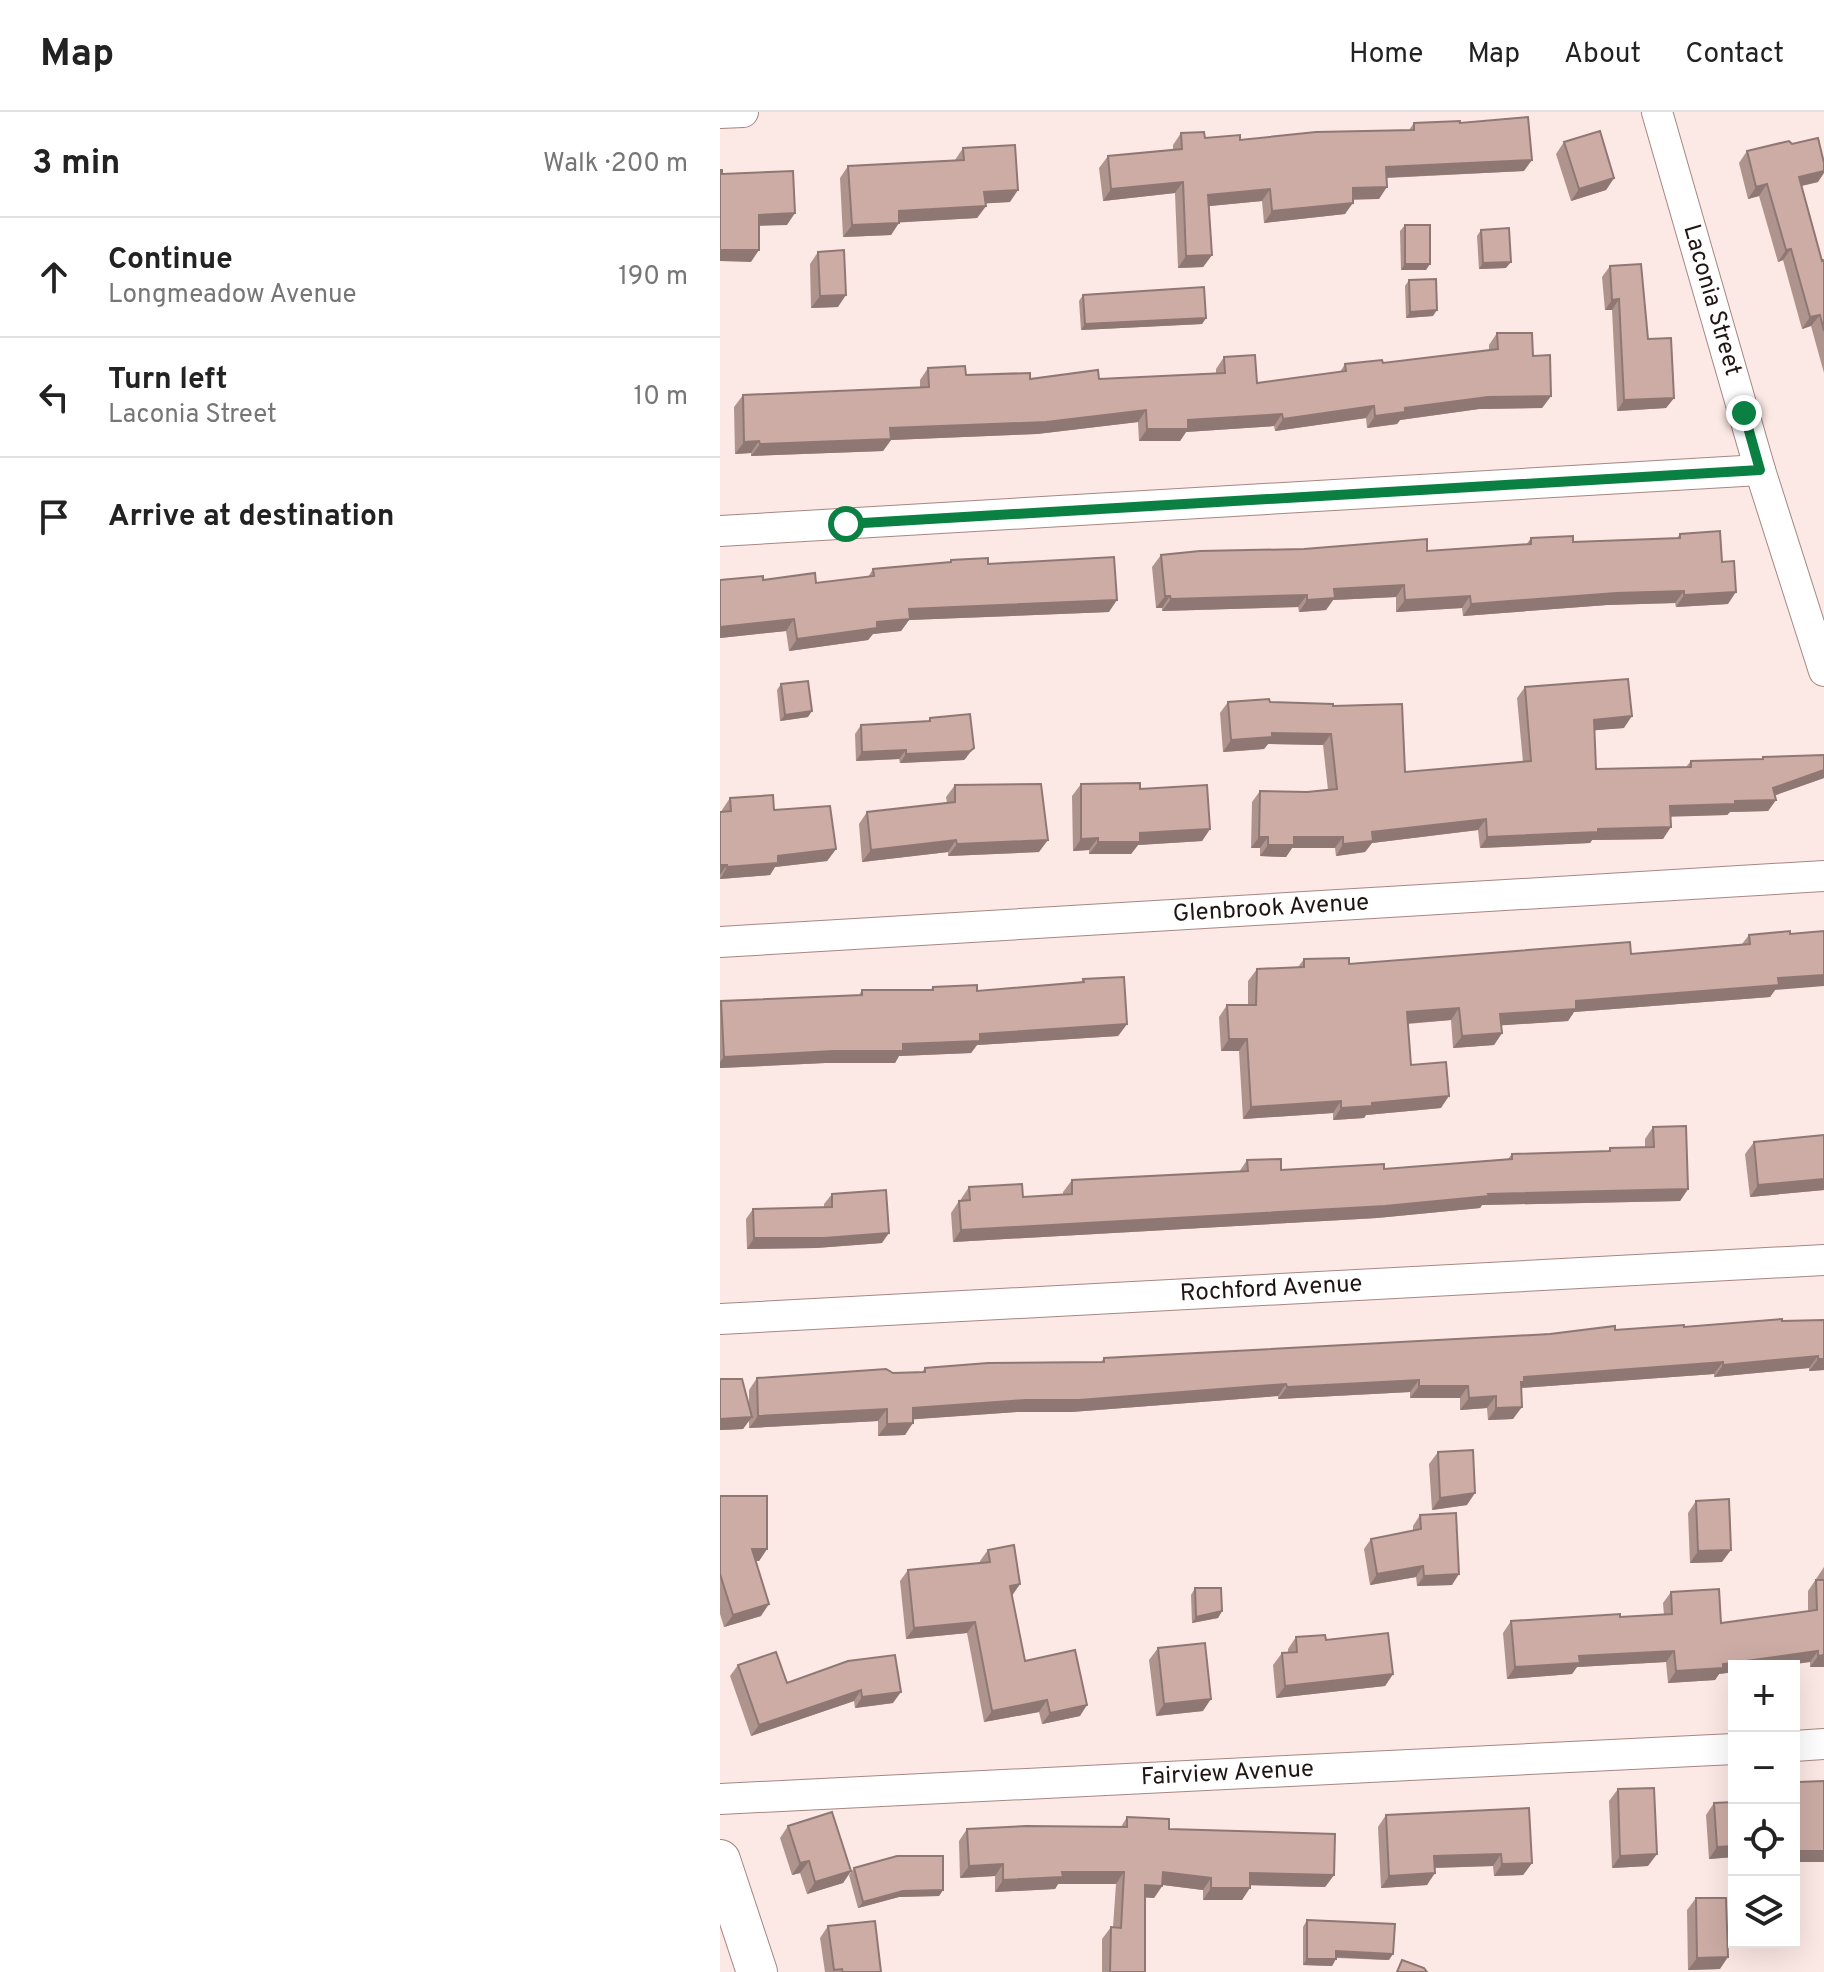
<!DOCTYPE html>
<html lang="en">
<head>
<meta charset="utf-8">
<style>
	:root { --surface:#fff; --page:#f6f6f6; --text:#222; --muted:#767676; --line:#e0e0e0 }
	body { margin:0; font-family:Overpass,sans-serif; background:var(--page); color:var(--text) }
	.controls { position:absolute; right:24px; bottom:24px; display:grid; overflow:hidden; border-radius:0px; box-shadow:0 8px 32px #0002 }
	.controls button { width:72px; height:72px; display:grid; place-items:center; padding:0; border:0; border-bottom:2px solid var(--line); background:var(--surface); color:var(--text); font:40px sans-serif }
	.stop { position:absolute; width:24px; height:24px; margin:-18px; border:6px solid #0b8043; border-radius:50%; background:#fff }
	.stop.end { background:#0b8043; border-color:#fff; box-shadow:0 2px 8px #0008 }
	.list { margin:0; padding:0; list-style:none }
	h2 { display:flex; justify-content:space-between; align-items:center; height:104px; margin:0; padding:0 32px; font-size:34px }
	h2 small { font-size:26px; font-weight:400; color:var(--muted) }
	.list li { display:grid; grid-template-columns:52px 1fr auto; gap:24px; align-items:center; box-sizing:border-box; height:120px; padding:0 32px; border-top:2px solid var(--line) }
	.list b { display:block; font-size:30px; white-space:nowrap }
	.list p { margin:0; font-size:26px; white-space:nowrap; color:var(--muted) }
	.list em { font-size:26px; font-style:normal; color:var(--muted) }
	.icon { flex:none; width:44px; height:44px; fill:none; stroke:currentColor; stroke-width:2; stroke-linecap:round; stroke-linejoin:round }
	.map { position:relative; flex:none; width:1104px; height:1860px; overflow:hidden }
	header { display:flex; align-items:center; gap:48px; box-sizing:border-box; height:112px; padding:0 40px; background:var(--surface); border-bottom:2px solid var(--line) }
	header strong { font-size:38px }
	nav { display:flex; gap:44px; margin-inline-start:auto; font-size:28px }
	main { display:flex }
	aside { flex:1; background:var(--surface) }
	.map>svg:first-child { display:block }
	.lines { fill:none; stroke-linecap:round; stroke-linejoin:round }
	.minor-casing { stroke:#a68781; stroke-width:32 }
	.major-casing { stroke:#a68781; stroke-width:42 }
	.minor { stroke:#fff; stroke-width:30 }
	.major { stroke:#fff; stroke-width:40 }
	.wall { fill:#af948e }
	.shaded-wall { fill:#8f7874 }
	.building { fill:#ccaca5; stroke:#8f7874; stroke-width:2 }
	.route { stroke:#0b8043; stroke-width:10 }
	.labels { text-anchor:middle; dominant-baseline:central; stroke-width:8; stroke-linejoin:round; paint-order:stroke }
	.street-label { font-size:24px; fill:#201513; stroke:#fff }
</style>
</head>
<body>
<header>
<strong>Map</strong>
<nav><a>Home</a><a>Map</a><a>About</a><a>Contact</a></nav>
</header>
<main>
<aside>
<h2>3 min<small>Walk · 200 m</small></h2>
<ul class="list">
<li><svg class="icon" aria-label="ahead" viewBox="0 0 24 24"><path d="M12 20V5M6 11l6-6 6 6"/></svg><div><b>Continue</b><p>Longmeadow Avenue</p></div><em>190 m</em></li>
<li><svg class="icon" aria-label="left" viewBox="0 0 24 24"><path d="M17 20v-9H6M10 6l-5 5 5 5"/></svg><div><b>Turn left</b><p>Laconia Street</p></div><em>10 m</em></li>
<li><svg class="icon" aria-label="arrive" viewBox="0 0 24 24"><path d="M6 21V4h12l-3 4 3 4H6"/></svg><div><b>Arrive at destination</b></div></li>
</ul>
</aside>
<div class="map">
<svg width="1104" height="1860" viewBox="0 0 1104 1860">
	<rect width="100%" height="100%" fill="#fce8e4"/>
	<g class="lines">
		<g class="minor-casing">
			<g id="minor">
				<path id="s1" d="M937 0 1040 358 1104 559"/>
				<path d="M0 1 23 0"/>
				<path d="M0 419 1040 358"/>
				<path id="s2" d="M0 830 1104 764"/>
				<path id="s3" d="M0 1207 1104 1148"/>
				<path d="M1074 1634 1104 1632"/>
				<path id="s4" d="M0 1687 1014 1637"/>
			</g>
		</g>
		<g class="major-casing">
			<path id="major" d="M0 1748 37 1860"/>
		</g>
		<use href="#minor" class="minor"/>
		<use href="#major" class="major"/>
	</g>
	<path class="wall" d="M694 11H740L804 59 667 66 659 87H633L625 102 544 111 542 89 489 94 492 143 483 155 458 156 455 81 383 89 379 56 388 44 453 38V33L461 21 485 26 520 28 689 18Z
		M844 30 894 66 886 78 851 89 836 42Z
		M243 36 290 90 265 91 266 94 257 106 179 110 171 123 123 125 120 66 128 54 235 48Z
		M1027 39 1098 70 1082 74 1102 149 1104 148V261L1091 214 1082 217 1063 148 1058 150 1039 84 1028 87 1019 51Z
		M685 113 706 158H681L680 119Z
		M761 118 786 156 759 157 757 124Z
		M98 140 118 195 91 196 90 152Z
		M890 154 928 227 954 286 946 296 897 299 892 198H885L882 165Z
		M689 168 713 204 686 206 685 174Z
		M363 183 486 206 482 212 361 218 359 189Z
		M777 221 813 244 831 284 822 296 759 297 680 308 677 312 647 316 646 306 555 319 554 314 466 320 460 329H419L418 310 317 322 171 328 163 339 31 344V341L15 342 14 295 23 283 200 275V268L208 256 246 263 310 267H379L496 261V257L504 245 537 271 620 260 625 252 663 251 769 238V233Z
		M960 422 1002 450 1008 492 956 495 955 491 887 493 743 504 742 496 676 500V485L613 488 606 498 579 500 578 495 442 499V496H436L432 455 441 443 707 439 806 433 811 426 853 430 957 426Z
		M231 448 268 452 389 500 189 508 181 519 153 522 148 528 69 539 66 519 0 526V468H43L96 471 148 465 153 457 229 450Z
		M61 572 88 605 60 609 57 578Z
		M805 575 904 616 874 618 876 657 966 655 971 649 1041 647 1043 645 1104 666 1055 683 1056 688 1048 699 1010 700 1007 703 951 704 943 727 872 728 870 731 760 736 758 718 652 731 645 740 616 744 615 736H572L566 745 540 744V736H531L532 690 540 679 587 680 608 678 603 633 548 632 544 637 503 640 500 601 508 590H550L613 594 685 660 803 650 797 586Z
		M210 606 247 645 244 648 180 651 179 647 136 649 135 622 141 613 208 609Z
		M361 672 420 677 490 717 482 729 418 733 411 742H369V738L353 739 352 684Z
		M235 673 319 740 228 744V740L142 750 139 712 147 700 227 691 226 685Z
		M10 686 54 698 116 737 107 749 55 755 50 763 0 767V700H2V698Z
		M1029 823 1055 878 1050 885 854 900 848 909 781 913 782 921 774 933 733 936 731 908 688 912 691 953 721 996 646 1003 644 1006 613 1008V1001L523 1007 519 939H501L499 905 507 893H528V869L537 857 578 855 584 847 629 852 911 842 1022 832Z
		M363 867 407 912 398 924 257 933 251 941 179 944 175 951H105L0 956V891L1 889 139 883 142 878H210L213 875 257 879 361 870Z
		M933 1015 968 1077 960 1089 762 1093 760 1096 657 1106 233 1130 231 1101 239 1089H241V1087L249 1075 303 1085 343 1082V1080L352 1068 519 1060 527 1048 561 1058 664 1057 788 1047 792 1042 888 1039 890 1036 925 1035V1027Z
		M1104 1023V1078L1030 1085 1025 1042 1034 1030Z
		M112 1082 162 1131 96 1136 27 1137 26 1107 33 1097 104 1095V1092Z
		M1104 1208V1258L1089 1259V1256L994 1265V1262L801 1276 793 1307 768 1308 767 1296 740 1298V1286H690V1280L558 1287V1284L351 1300H297L193 1307 185 1323 158 1324V1309L29 1316V1308L23 1317 0 1318V1267L29 1294V1278L37 1266 202 1260 205 1256 381 1250 384 1246 895 1218Z
		M718 1340 747 1393 712 1398 709 1352Z
		M0 1384 47 1437 39 1449H36L41 1504 4 1515 0 1502Z
		M976 1389 1002 1450 970 1451 968 1401Z
		M700 1403 732 1473 697 1474 696 1465 650 1473 644 1437 651 1427 693 1419V1414Z
		M268 1438 300 1472 292 1484 305 1549 360 1604 322 1612 319 1600 264 1610 247 1521 186 1527 180 1469 188 1458 260 1451V1449Z
		M1104 1455V1555H1090V1550L1014 1554V1560L999 1562 995 1568 948 1571 946 1550 857 1555 852 1562 787 1567 783 1521 791 1509 944 1503 943 1491 951 1480 1001 1511 1088 1499V1479Z
		M475 1476 502 1499 498 1506 472 1511 471 1483Z
		M576 1525 673 1562 665 1574 556 1586 553 1553 562 1541 568 1540V1537Z
		M438 1536 483 1599 436 1604 429 1548Z
		M128 1549 173 1591 135 1596 134 1589 31 1624 10 1564 18 1553 67 1571Z
		M1079 1670 1104 1750H1074V1676Z
		M898 1677 928 1754 892 1756 889 1689Z
		M1014 1690V1745L989 1747 986 1703 994 1691Z
		M666 1703 812 1751 803 1763 774 1764 773 1754 715 1756 707 1773 661 1776 658 1715Z
		M407 1705 449 1717 614 1763 605 1775 530 1773 522 1788H483V1778L443 1773 434 1786 425 1785V1860H382V1827L391 1815H393L396 1772H338L335 1777 275 1780V1764L240 1766 239 1729 247 1717 401 1715Z
		M68 1714 131 1759 123 1771 87 1782 80 1761 72 1763 60 1726Z
		M134 1756 223 1778 219 1784 179 1785 138 1796 129 1763Z
		M976 1786 1000 1857 968 1858 967 1798Z
		M587 1808 669 1848 616 1846 612 1854 583 1853V1815Z
		M108 1814 161 1860H105L100 1826Z"/>
	<path class="shaded-wall" d="M812 48 804 59 658 66 666 55Z
		M1104 59V61L1098 70 1071 76 1079 65Z
		M894 66 886 78 851 89 859 77Z
		M463 70 455 81 383 89 391 77Z
		M1047 72 1039 84 1028 87 1036 75Z
		M667 75 659 87 625 88 633 76Z
		M550 77 542 89 480 95 488 83Z
		M298 78 290 90 256 92 264 80Z
		M633 91 625 102 544 111 552 99Z
		M266 94 257 106 170 111 179 99Z
		M75 101 67 113 31 114 39 103Z
		M179 111 171 123 123 125 132 113Z
		M1071 137 1063 148 1058 150 1066 138Z
		M0 138H39L31 150 0 149Z
		M492 143 483 155 458 156 466 144Z
		M791 150 786 156 759 157 763 151Z
		M685 152H710L706 158H681Z
		M126 183 118 195 91 196 100 184Z
		M899 187 892 198H885L892 188Z
		M717 198 713 204 686 206 690 200Z
		M1100 203 1091 214 1082 217 1090 205Z
		M486 206 482 212 361 218 365 212Z
		M831 284 822 296 759 297 680 308 677 312 647 316 655 304 685 296 768 285Z
		M954 286 946 296 897 299 904 288Z
		M654 294 646 306 555 319 563 307Z
		M426 298 418 310 317 322 171 328 163 339 31 344 40 332 170 316Z
		M562 302 554 314 466 320 460 329H419L427 317 468 308Z
		M39 329 31 341 15 342 24 330Z
		M684 473 676 485 613 488 606 498 579 500 587 488 614 477Z
		M964 479 955 491 887 493 743 504 751 492 896 481Z
		M1016 480 1008 492 956 495 964 483Z
		M587 483 578 495 442 499 451 487Z
		M445 484H450L442 496H436Z
		M750 484 742 496 676 500 685 488Z
		M397 488 389 500 189 508 181 519 153 522 148 528 69 539 77 527 157 510 189 497Z
		M74 507 66 519 0 526V515Z
		M92 599 88 605 60 609 65 603Z
		M912 604 904 616 866 619 874 608Z
		M552 621 611 622 603 633 548 632 544 637 503 640 511 628Z
		M254 636 244 648 180 651 186 642Z
		M186 638 179 647 136 649 142 640Z
		M1104 658V666L1045 687 1053 676Z
		M1056 688 1048 699 1010 700 1007 703 942 705 950 694 1015 689Z
		M766 707 758 718 652 731 645 740 616 744 623 732 652 720Z
		M951 715 943 727 872 728 870 731 760 736 767 725 878 717Z
		M490 717 482 729 418 733 411 742H369L378 730 420 721Z
		M539 725H548L540 736H531Z
		M574 725H623L615 736H572L566 745 540 744 548 733Z
		M378 726 369 738 353 739 361 727Z
		M236 728 228 740 142 750 151 738Z
		M328 728 319 740 228 744 237 732Z
		M116 737 107 749 55 755 50 763 0 767 7 755 58 744Z
		M0 753H7L0 763Z
		M1104 863V874L1055 878 1050 885 854 900 848 909 772 914 780 902 856 889 1058 866Z
		M739 896 731 908 679 912 687 900Z
		M407 912 398 924 257 933 251 941 179 944 175 951H105L0 956V950L4 945 183 932 260 922Z
		M782 921 774 933 733 936 742 924Z
		M509 927H527L519 939H501Z
		M729 984 721 996 646 1003 644 1006 613 1008 621 996 652 991Z
		M621 989 613 1001 523 1007 531 995Z
		M1104 1067V1078L1030 1085 1038 1073Z
		M968 1077 960 1089 762 1093 760 1096 657 1106 233 1130 241 1118 768 1082Z
		M169 1121 162 1131 96 1136 27 1137 34 1126Z
		M1098 1244 1089 1256 994 1265 1003 1253Z
		M1098 1247H1104V1258L1089 1259Z
		M1003 1250 994 1262 800 1276 796 1282 804 1265Z
		M699 1268 690 1280 558 1287 567 1275Z
		M566 1272 558 1284 351 1300H297L184 1308 193 1296Z
		M699 1274H748L740 1286H690Z
		M776 1284 767 1296 740 1298 749 1286Z
		M802 1295 793 1307 768 1308 776 1296Z
		M167 1297 158 1309 29 1316 38 1304Z
		M32 1305 23 1317 0 1318V1307Z
		M193 1311 185 1323 158 1324 167 1312Z
		M755 1381 747 1393 712 1398 720 1386Z
		M32 1437H47L39 1449H24Z
		M1011 1438 1002 1450 970 1451 978 1439Z
		M703 1454 696 1465 650 1473 657 1462Z
		M739 1462 732 1473 697 1474 704 1464Z
		M300 1472 292 1483 282 1485 290 1474Z
		M49 1492 41 1504 4 1515 13 1503Z
		M502 1499 498 1506 472 1511 476 1505Z
		M255 1510 247 1521 186 1527 194 1516Z
		M954 1539 946 1550 857 1555 852 1562 787 1567 795 1555 859 1544Z
		M1098 1539 1090 1550 1062 1554H1014V1560L999 1562 995 1568 948 1571 956 1559Z
		M1104 1543V1555H1090L1098 1544Z
		M673 1562 665 1574 556 1586 565 1574Z
		M141 1578 134 1589 31 1624 39 1613Z
		M181 1580 173 1591 135 1596 142 1585Z
		M491 1587 483 1599 436 1604 444 1592Z
		M327 1588 319 1600 264 1610 272 1599Z
		M367 1593 360 1604 322 1612 330 1601Z
		M1014 1734V1745L989 1747 997 1735Z
		M1079 1739H1104V1750H1074V1746Z
		M781 1742 773 1754 706 1756 714 1744Z
		M937 1742 928 1754 892 1756 900 1744Z
		M89 1749 80 1761 72 1763 80 1751Z
		M812 1751 803 1763 774 1764 782 1752Z
		M283 1752 275 1764 240 1766 249 1754Z
		M131 1759 123 1771 87 1782 95 1770Z
		M342 1760H404L396 1772H338L335 1777 275 1780 283 1768Z
		M443 1760 491 1766 483 1778 435 1772Z
		M530 1761 614 1763 605 1775 522 1773Z
		M715 1761 707 1773 661 1776 669 1764Z
		M425 1773 442 1774 434 1786 416 1785Z
		M491 1776H530L522 1788H483Z
		M223 1778 219 1784 179 1785 138 1796 143 1790 183 1779Z
		M616 1839 673 1842 669 1848 612 1845Z
		M1008 1845 1000 1857 968 1858 977 1846Z
		M587 1847H616L612 1854 583 1853Z"/>
	<path class="building" d="M808 5 812 48 666 55 667 75 633 76V91L552 99 550 77 488 83 492 143 466 144 463 70 391 77 388 44 462 37 461 21 484 20 485 26 520 23V28L596 20 694 18V11L740 9V11Z
		M880 19 894 66 859 77 844 30Z
		M1098 26 1104 51V59L1079 65 1102 149 1104 148V219L1100 203 1090 205 1071 137 1066 138 1047 72 1036 75 1027 39 1069 29 1072 32Z
		M295 33 298 78 264 80 266 94 179 99V111L132 113 128 54 244 48 243 36Z
		M0 58H2V62L73 59 75 101 39 103V138H0Z
		M685 113H710V152H685Z
		M789 116 791 150 763 151 761 118Z
		M124 138 126 183 100 184 98 140Z
		M921 152 928 227 951 226 954 286 904 288 899 187 892 188 890 154Z
		M716 167 717 198 690 200 689 168Z
		M484 175 486 206 365 212 363 183Z
		M777 221H812L813 244 830 243 831 284 768 285 685 296V300L655 304 654 294 563 307 562 302 468 308V317H427L426 298 326 310 170 316 171 327 40 332 39 329 24 330 23 283 209 275 208 256 245 254 246 263 310 261V267L378 258 379 267 505 261 504 245 535 243 537 271 626 259 625 252 662 248 663 251 778 237Z
		M1000 419 1002 450 1014 449 1016 480 964 483V479L896 481 751 492 750 484 685 488 684 473 614 477 615 486 587 488V483L451 487 450 484H445L441 443 480 439 584 437 707 427V439L811 432V426L853 424V430L960 426V422Z
		M394 445 397 488 189 497 190 507 157 510V516L77 527 74 507 0 515V468L43 464V468L95 461 96 471 154 464 153 457 231 450V448L268 446V452Z
		M908 567 912 604 874 608 876 657 971 655V649L1043 647V645L1104 643V658L1053 676 1056 688 1015 689V692L950 694 951 715 878 717V720L767 725 766 707 652 720 653 729 623 732V725H574V733H548V725H539L540 679 587 680 617 677 611 622 552 621V625L511 628 508 590 549 587 550 590 613 592V594L682 592 685 660 811 649 805 575Z
		M88 569 92 599 65 603 61 572Z
		M250 602 254 636 250 639 186 642V638L142 640 141 613 210 609V606Z
		M420 671V677L487 673 490 717 420 721V730H378V726L361 727V672Z
		M321 672 328 728 237 732 236 728 151 738 147 700 235 690V673Z
		M53 683 54 698 110 694 116 737 58 744V751L7 755V753H0V700L11 699 10 686Z
		M1070 819V822L1104 819V863L1058 866 1059 873 856 889V897L780 902 782 921 742 924 739 896 687 900 691 953 726 950 729 984 652 991V994L621 996V989L531 995 527 927H509L507 893H536L537 857 584 855V847L629 846V852L910 830 911 842 1030 832 1029 823Z
		M404 865 407 912 260 922V929L183 932V939H113L4 945 1 889 142 883V878H213V875L257 873V879L364 870 363 867Z
		M966 1014 968 1077 768 1082 769 1084 665 1094 241 1118 239 1089 250 1088 249 1075 302 1072 303 1085 352 1082V1068L528 1059 527 1048 561 1047V1058L664 1052V1057L792 1047V1042L890 1039V1036L934 1035 933 1015Z
		M1104 1023V1067L1038 1073 1034 1030Z
		M166 1078 169 1121 104 1126H34L33 1097 112 1095V1082Z
		M1062 1207V1209L1104 1208V1247H1098V1244L1003 1253V1250L804 1265V1270H801L802 1295 776 1296V1284L749 1286 748 1274H699V1268L567 1275 566 1272 359 1288H305L193 1296V1311L167 1312V1297L38 1304 37 1266 166 1257 173 1261 205 1260V1256L268 1251 384 1250V1246L830 1222 895 1214V1218L964 1213V1215Z
		M0 1267H22L32 1305 0 1307Z
		M753 1338 755 1381 720 1386 718 1340Z
		M0 1384H47V1437H32L49 1492 13 1503 0 1462Z
		M1009 1387 1011 1438 978 1439 976 1389Z
		M736 1401 739 1462 704 1464 703 1454 657 1462 651 1427 701 1417 700 1403Z
		M294 1433 300 1472 290 1474 305 1549 355 1538 367 1593 330 1601 327 1588 272 1599 255 1510 194 1516 188 1458 270 1450 268 1438Z
		M1096 1468H1104V1543L1098 1544V1539L1003 1552V1556L956 1559 954 1539 859 1544 860 1551 795 1555 791 1509 900 1502V1505L952 1502 951 1480 999 1477 1001 1511 1097 1498Z
		M475 1476H501L502 1499 476 1505Z
		M668 1521 673 1562 565 1574 562 1541 577 1540 576 1525 605 1523 606 1528Z
		M485 1531 491 1587 444 1592 438 1536Z
		M56 1540 67 1571 128 1549 175 1543 181 1580 142 1585 141 1578 39 1613 18 1553Z
		M1104 1669V1739H1079V1730H1074V1686H1079V1670Z
		M934 1676 937 1742 900 1744 898 1677Z
		M1014 1690V1734L997 1735 994 1691Z
		M809 1696 812 1751 782 1752 781 1742 714 1744 715 1761 669 1764 666 1703Z
		M112 1700 131 1759 95 1770 89 1749 80 1751 68 1714Z
		M407 1705 449 1707V1717L615 1722 614 1763 530 1761V1776H491V1766L443 1760 442 1774 425 1773V1860H390L391 1815 401 1816 404 1760H342L343 1765 283 1768V1752L249 1754 247 1717 306 1714 407 1715Z
		M177 1744H223V1778L183 1779 143 1790 134 1756Z
		M976 1786H1006L1008 1845 977 1846Z
		M587 1808 675 1812 673 1842 616 1839V1847H587Z
		M155 1809 161 1860H123L122 1857 114 1858 108 1814Z
		M682 1848 704 1856 707 1860H677Z"/>
	<g class="lines">
		<path class="route" d="M126 412 1040 358 1024 301"/>
	</g>
	<g class="labels">
		<g class="street-label">
			<text stroke="none"><textPath href="#s1" startOffset="196">Laconia Street</textPath></text>
			<text stroke="none"><textPath href="#s2" startOffset="552">Glenbrook Avenue</textPath></text>
			<text stroke="none"><textPath href="#s3" startOffset="552">Rochford Avenue</textPath></text>
			<text stroke="none"><textPath href="#s4" startOffset="508">Fairview Avenue</textPath></text>
		</g>
	</g>
</svg>
<div class="controls">
<button>+</button>
<button>−</button>
<button><svg class="icon" aria-label="locate" viewBox="0 0 24 24"><circle cx="12" cy="12" r="6"/><path d="M12 2v4M12 18v4M2 12h4M18 12h4"/></svg></button>
<button><svg class="icon" aria-label="layers" viewBox="0 0 24 24"><path d="M12 4l9 5-9 5-9-5zM3 14l9 5 9-5"/></svg></button>
</div>
<div class="stop" style="left:126px;top:412px"></div>
<div class="stop end" style="left:1024px;top:301px"></div>
</div>
</main>
</body>
</html>
